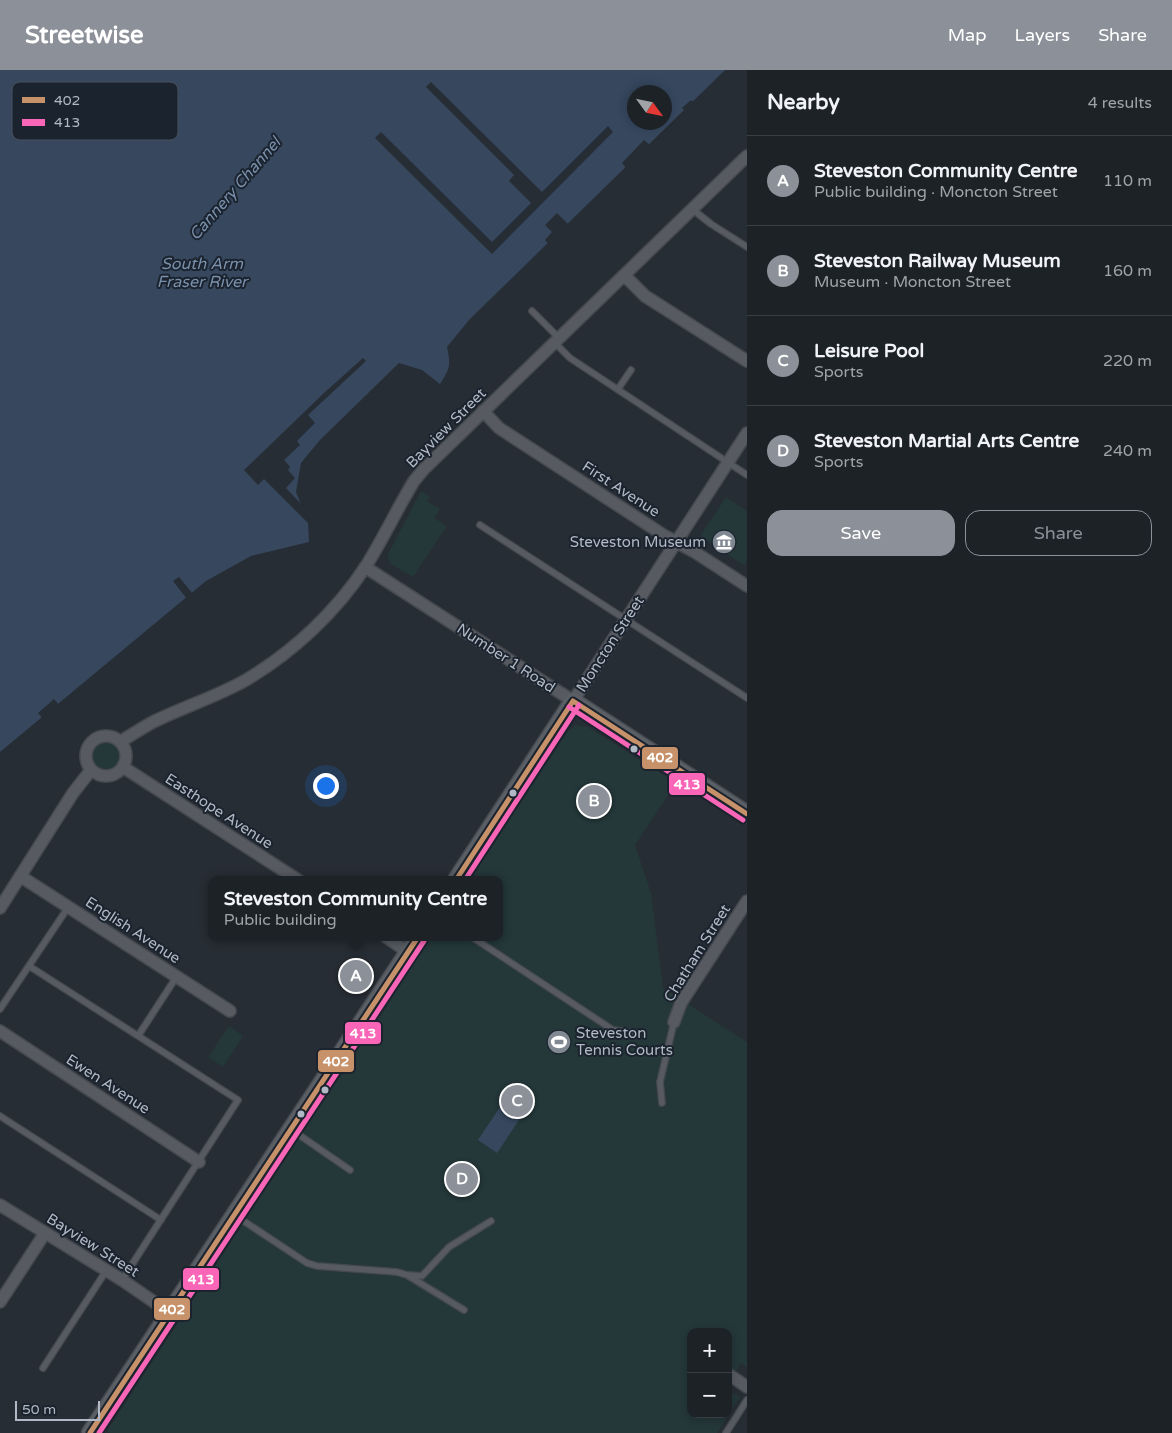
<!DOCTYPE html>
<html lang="en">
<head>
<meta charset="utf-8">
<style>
	:root { --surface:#1d2227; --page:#2a2f33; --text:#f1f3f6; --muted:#a0a4a7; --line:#3b3f44; --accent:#8c9099 }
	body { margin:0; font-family:"Varela Round",sans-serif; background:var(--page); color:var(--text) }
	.controls { position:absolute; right:15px; bottom:15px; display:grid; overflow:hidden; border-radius:10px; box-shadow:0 2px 8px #0003 }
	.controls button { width:45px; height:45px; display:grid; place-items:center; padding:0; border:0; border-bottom:1px solid var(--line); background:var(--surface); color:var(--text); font:25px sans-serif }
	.compass { position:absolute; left:627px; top:15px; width:45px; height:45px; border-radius:50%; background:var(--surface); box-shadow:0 2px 8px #0003; rotate:123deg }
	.scale { position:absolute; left:15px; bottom:12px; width:85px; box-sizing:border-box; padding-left:5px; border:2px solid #b0b9c5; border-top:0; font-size:14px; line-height:18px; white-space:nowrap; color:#b0b9c5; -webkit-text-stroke:4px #1b232e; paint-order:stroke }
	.you { position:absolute; left:325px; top:715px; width:18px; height:18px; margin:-12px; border:4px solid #fff; border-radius:50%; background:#1a73e8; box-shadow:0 0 0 8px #1a73e833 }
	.badge { display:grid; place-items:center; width:32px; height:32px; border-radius:50%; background:var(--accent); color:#fff; font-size:16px; font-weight:700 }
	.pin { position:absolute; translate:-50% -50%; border:2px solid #fff; box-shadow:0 1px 5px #0006 }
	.popup { position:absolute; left:208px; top:806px; width:295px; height:65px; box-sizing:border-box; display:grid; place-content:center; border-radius:10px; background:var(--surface); filter:drop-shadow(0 1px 4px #0005); font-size:16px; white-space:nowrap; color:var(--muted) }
	.popup b { font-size:19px; color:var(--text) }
	.popup::after { content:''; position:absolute; left:50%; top:100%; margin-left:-10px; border:10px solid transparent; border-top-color:var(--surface) }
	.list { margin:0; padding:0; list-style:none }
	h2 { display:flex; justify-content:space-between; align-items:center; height:65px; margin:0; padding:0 20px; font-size:21px }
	h2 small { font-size:16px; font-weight:400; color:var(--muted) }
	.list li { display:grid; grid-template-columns:32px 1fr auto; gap:15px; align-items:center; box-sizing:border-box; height:90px; padding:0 20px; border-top:1px solid var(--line) }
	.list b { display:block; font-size:19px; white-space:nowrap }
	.list p { margin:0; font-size:16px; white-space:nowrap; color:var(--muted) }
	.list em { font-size:16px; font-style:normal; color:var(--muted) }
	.actions { display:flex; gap:10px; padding:15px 20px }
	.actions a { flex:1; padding:11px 0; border:1px solid var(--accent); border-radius:15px; text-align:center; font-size:18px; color:var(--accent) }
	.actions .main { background:var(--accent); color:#fff }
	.map { position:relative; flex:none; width:747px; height:1363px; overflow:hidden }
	header { display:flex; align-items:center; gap:30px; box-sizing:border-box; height:70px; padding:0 25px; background:var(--accent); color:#fff }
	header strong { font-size:24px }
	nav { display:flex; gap:28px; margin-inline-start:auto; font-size:18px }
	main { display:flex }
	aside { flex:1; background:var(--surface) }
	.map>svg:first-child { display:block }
	.green { fill:#243739 }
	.water { fill:#36475e; fill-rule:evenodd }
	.pier { fill:#272d34 }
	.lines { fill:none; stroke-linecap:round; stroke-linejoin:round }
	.lane-casing { stroke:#45494f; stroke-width:8 }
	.street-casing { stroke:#45494f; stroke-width:14 }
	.secondary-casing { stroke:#45494f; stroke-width:19 }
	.lane { stroke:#575b61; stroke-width:5.5 }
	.street { stroke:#575b61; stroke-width:11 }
	.secondary { stroke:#5a5f66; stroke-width:16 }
	.bus-1-casing { stroke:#1b232e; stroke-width:9 }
	.bus-2-casing { stroke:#1b232e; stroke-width:9 }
	.bus-1 { stroke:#c7916a; stroke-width:5 }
	.bus-2 { stroke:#fa66b7; stroke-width:5 }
	.bus-dot { fill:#b0b9c5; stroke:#1b232e; stroke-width:2 }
	.labels { text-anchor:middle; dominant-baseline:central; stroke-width:4; stroke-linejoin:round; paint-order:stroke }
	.street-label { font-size:15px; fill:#b0b9c5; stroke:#1b232e }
	.poi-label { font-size:15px; fill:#b0b9c5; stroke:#1b232e; text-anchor:end }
	.water-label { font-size:16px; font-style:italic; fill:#7990ac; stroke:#1b232e }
	.key { fill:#1b232e; stroke:#48505b; stroke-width:1 }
	.key-label { font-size:14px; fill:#b0b9c5 }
	.line-badge { stroke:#1b232e; stroke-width:2 }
	.badge-label { font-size:14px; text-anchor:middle; font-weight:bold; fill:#fff }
</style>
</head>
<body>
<header>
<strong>Streetwise</strong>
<nav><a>Map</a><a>Layers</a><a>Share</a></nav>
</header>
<main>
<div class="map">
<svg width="747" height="1363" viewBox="0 0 747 1363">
	<rect width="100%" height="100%" fill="#272d34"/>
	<path class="green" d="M421 421 430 427 427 431 440 439 434 448 447 456 413 507 391 494 388 489 389 482Z
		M726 427 747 441V490L744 495 700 466Z
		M576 655 588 657 676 713 635 775 651 823 663 918 747 972V1298L741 1293 728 1315V1262H691V1344H728V1320L740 1327 717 1363H110L107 1361 396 920 398 909 427 867H500V810H469L568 661Z
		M92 685a14 14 0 1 1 28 0a14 14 0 1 1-28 0Z
		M229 956 243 966 223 997 208 987Z"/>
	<path class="water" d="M0 0H725L469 250 447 277C451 295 450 299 440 314L422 300 399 293 320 370 301 393 296 422 308 452 309 472 251 486 206 511 0 682ZM634 22H664V52H634Z
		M510 1020 530 1033 524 1042 504 1029Z
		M502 1034 521 1047 497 1083 478 1070Z"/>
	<path class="pier" d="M431 12 542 122 608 56 613 62 492 184 375 68 381 62 492 172 531 133 509 111 514 105 426 17Z
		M691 30 694 33 627 99 622 93 644 70 650 75 685 41 682 38Z
		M557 143 569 155 549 175 545 170 552 162 545 155Z
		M363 288 366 291 308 345 315 353 297 371 300 375 284 390 290 397 288 400 295 408 286 418 305 438 311 456 264 409 258 415 244 400 324 323Z
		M179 507 193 524 187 529 173 511Z
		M54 629 59 635 43 649 38 643Z"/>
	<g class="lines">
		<g class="lane-casing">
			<path id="lane" d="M692 139 711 154 747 177
				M532 241 559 268
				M554 272 570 288 747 405
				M618 319 631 300
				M480 455 747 628
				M472 867 613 960 642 964
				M29 896 238 1030 122 1210
				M0 939 69 836
				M138 966 177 906
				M662 1033 660 1012 674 952
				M0 1046 161 1150
				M292 1060 350 1100
				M236 1146 307 1193 317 1196 397 1202 407 1205 464 1240
				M409 1205 422 1206 449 1177 491 1151
				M43 1298 106 1201
				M726 1363 747 1330"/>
		</g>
		<g class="street-casing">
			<path id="street" d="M624 205 645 226 747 291
				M483 341 499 358 665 466 693 481 747 516
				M365 497 573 631 747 363
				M86 686a20 20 0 1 1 40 0a20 20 0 1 1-40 0Z
				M120 672C131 665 142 658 153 652 183 637 216 627 246 610 293 582 336 542 366 496 383 469 397 439 414 411L424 399 747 86
				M123 697 298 810
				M20 806 230 941
				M0 838 73 723 91 700
				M386 867 408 882
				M674 952 681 933 747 831
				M0 961 199 1092
				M0 1135 122 1210 170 1243
				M0 1232 45 1163
				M728 1304 747 1317"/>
		</g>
		<g class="secondary-casing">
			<path id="secondary" d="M456 810 573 631 747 744
				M90 1363 418 867"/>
		</g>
		<use href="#lane" class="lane"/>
		<use href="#street" class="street"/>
		<use href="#secondary" class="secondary"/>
		<g class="bus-1-casing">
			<path id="bus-1" d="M573 631 747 744
				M456 810 573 631
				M90 1363 418 867"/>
		</g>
		<g class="bus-2-casing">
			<path id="bus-2" d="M569 637 743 750
				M465 810 579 635
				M99 1363 424 871"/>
		</g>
		<use href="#bus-1" class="bus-1"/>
		<use href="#bus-2" class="bus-2"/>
	</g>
	<defs>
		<g id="museum-disc" transform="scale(1.25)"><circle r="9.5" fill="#808892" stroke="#1b232e"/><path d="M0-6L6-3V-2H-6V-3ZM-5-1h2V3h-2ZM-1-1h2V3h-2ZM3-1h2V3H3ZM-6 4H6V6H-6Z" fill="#fff"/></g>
		<g id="stadium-disc" transform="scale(1.25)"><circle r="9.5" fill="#808892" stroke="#1b232e"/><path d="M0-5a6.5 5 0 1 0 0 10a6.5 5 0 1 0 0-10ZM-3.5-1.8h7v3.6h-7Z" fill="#fff"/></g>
	</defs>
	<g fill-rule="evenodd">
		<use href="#museum-disc" x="724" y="472"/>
		<use href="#stadium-disc" x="559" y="972"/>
	</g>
	<g class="bus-dot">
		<circle cx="634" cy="679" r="4.5"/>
		<circle cx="513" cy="723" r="4.5"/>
		<circle cx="325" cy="1020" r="4.5"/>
		<circle cx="301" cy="1044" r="4.5"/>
	</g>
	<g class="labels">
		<g class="street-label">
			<text transform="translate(446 358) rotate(-45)">Bayview Street</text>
			<text transform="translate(621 419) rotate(33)">First Avenue</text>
			<text transform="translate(610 574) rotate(-57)">Moncton Street</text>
			<text transform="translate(506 588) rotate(33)">Number 1 Road</text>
			<text transform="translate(219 741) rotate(33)">Easthope Avenue</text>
			<text transform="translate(133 860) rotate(33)">English Avenue</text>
			<text transform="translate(697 883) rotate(-58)">Chatham Street</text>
			<text transform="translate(108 1014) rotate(33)">Ewen Avenue</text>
			<text transform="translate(93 1175) rotate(32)">Bayview Street</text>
		</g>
		<g class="poi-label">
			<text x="706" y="472">Steveston Museum</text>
			<text x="576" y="963" text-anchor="start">Steveston<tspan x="576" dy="17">Tennis Courts</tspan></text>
		</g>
		<g class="water-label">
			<text transform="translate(235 119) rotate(-49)">Cannery Channel</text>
			<text x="202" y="194">South Arm<tspan x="202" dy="18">Fraser River</tspan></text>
		</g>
	</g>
	<rect x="12" y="12" width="166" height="58" rx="8" class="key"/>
	<rect x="22" y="27" width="23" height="6" fill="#c7916a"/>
	<rect x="22" y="49" width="23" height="7" fill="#fa66b7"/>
	<g class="key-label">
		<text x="54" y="35">402</text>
		<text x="54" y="57">413</text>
	</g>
	<g class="line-badge">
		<rect x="641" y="676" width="38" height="24" rx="5" fill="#c7916a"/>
		<rect x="668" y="702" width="38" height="24" rx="5" fill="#fa66b7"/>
		<rect x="344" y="951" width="38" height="24" rx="5" fill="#fa66b7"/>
		<rect x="317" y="979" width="38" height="24" rx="5" fill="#c7916a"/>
		<rect x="182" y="1197" width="38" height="24" rx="5" fill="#fa66b7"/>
		<rect x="153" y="1227" width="38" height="24" rx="5" fill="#c7916a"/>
	</g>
	<g class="badge-label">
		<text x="660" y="692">402</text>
		<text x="687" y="719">413</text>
		<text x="363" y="968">413</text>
		<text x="336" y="996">402</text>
		<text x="201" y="1214">413</text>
		<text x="172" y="1244">402</text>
	</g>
</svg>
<div class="controls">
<button>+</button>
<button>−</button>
</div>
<svg class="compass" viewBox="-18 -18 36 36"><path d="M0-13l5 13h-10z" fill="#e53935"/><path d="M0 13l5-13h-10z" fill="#a0a4a7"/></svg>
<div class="scale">50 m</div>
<div class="you"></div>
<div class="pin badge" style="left:356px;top:906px">A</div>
<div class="popup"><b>Steveston Community Centre</b>Public building</div>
<div class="pin badge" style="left:594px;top:731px">B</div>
<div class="pin badge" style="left:517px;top:1031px">C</div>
<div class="pin badge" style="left:462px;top:1109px">D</div>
</div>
<aside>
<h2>Nearby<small>4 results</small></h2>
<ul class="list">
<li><span class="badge">A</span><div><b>Steveston Community Centre</b><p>Public building · Moncton Street</p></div><em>110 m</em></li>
<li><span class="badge">B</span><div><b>Steveston Railway Museum</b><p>Museum · Moncton Street</p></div><em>160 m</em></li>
<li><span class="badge">C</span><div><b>Leisure Pool</b><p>Sports</p></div><em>220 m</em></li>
<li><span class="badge">D</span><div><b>Steveston Martial Arts Centre</b><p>Sports</p></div><em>240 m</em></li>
</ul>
<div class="actions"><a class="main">Save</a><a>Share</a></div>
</aside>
</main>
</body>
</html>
